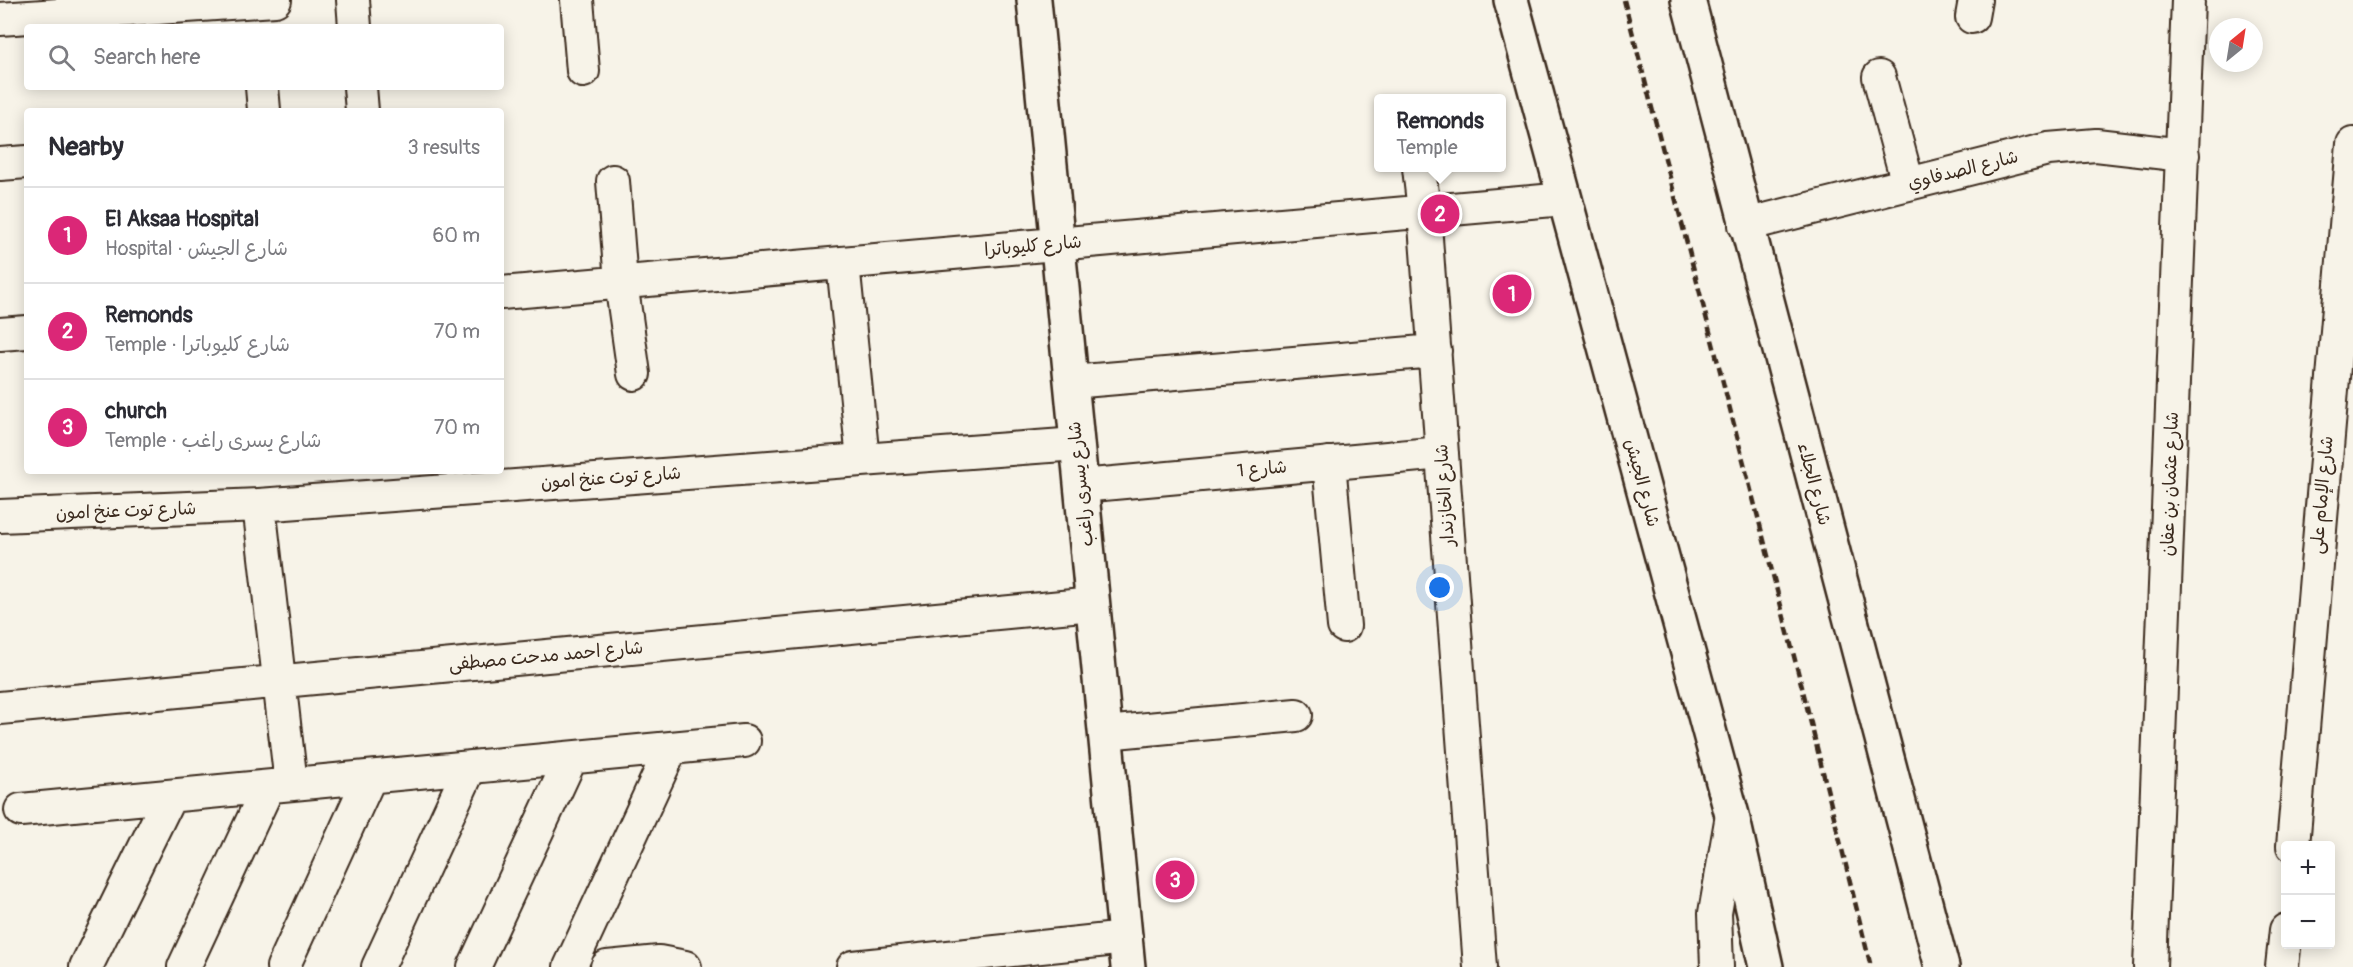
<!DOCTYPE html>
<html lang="en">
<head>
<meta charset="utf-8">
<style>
	:root { --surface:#fff; --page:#f2f2f3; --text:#2b2b33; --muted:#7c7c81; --line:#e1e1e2; --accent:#db2777 }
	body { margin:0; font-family:Pangolin,"Playpen Sans Arabic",sans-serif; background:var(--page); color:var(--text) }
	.controls { position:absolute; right:18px; bottom:18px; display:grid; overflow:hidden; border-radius:6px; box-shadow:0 3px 15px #0003 }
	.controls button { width:54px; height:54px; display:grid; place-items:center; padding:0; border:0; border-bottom:2px solid var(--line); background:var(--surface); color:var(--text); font:30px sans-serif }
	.compass { position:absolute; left:2209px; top:18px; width:54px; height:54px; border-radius:50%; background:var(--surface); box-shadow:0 3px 15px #0003; rotate:30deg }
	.you { position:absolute; left:1440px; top:588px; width:21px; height:21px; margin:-15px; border:4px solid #fff; border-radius:50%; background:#1a73e8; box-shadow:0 0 0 9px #1a73e833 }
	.badge { display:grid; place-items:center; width:39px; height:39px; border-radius:50%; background:var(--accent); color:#fff; font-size:20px; font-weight:700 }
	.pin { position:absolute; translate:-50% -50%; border:3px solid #fff; box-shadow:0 2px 6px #0006 }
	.popup { position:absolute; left:1374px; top:94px; width:132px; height:78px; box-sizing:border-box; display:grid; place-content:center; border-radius:6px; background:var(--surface); filter:drop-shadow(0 2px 4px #0005); font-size:20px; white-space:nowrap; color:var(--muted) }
	.popup b { font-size:22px; color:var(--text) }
	.popup::after { content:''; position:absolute; left:50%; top:100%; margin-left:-12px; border:12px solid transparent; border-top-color:var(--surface) }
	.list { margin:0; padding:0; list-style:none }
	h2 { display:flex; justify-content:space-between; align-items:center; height:78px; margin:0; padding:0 24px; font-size:26px }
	h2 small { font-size:20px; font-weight:400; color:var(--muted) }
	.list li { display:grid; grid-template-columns:39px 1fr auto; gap:18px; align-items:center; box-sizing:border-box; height:96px; padding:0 24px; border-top:2px solid var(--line) }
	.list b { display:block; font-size:22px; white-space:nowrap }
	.list p { margin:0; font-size:20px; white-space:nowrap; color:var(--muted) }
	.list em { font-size:20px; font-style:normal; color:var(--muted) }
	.icon { flex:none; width:33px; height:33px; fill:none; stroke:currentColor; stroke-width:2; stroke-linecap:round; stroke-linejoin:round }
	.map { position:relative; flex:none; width:2353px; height:967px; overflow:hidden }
	.search { position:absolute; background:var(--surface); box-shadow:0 3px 15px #0003; left:24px; top:24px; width:480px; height:66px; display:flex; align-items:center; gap:15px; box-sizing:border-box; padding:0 21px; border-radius:6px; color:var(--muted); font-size:22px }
	.panel { position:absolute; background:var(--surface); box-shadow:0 3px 15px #0003; left:24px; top:108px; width:480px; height:366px; border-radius:6px }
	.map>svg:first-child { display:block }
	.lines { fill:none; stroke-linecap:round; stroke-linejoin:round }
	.minor-casing { stroke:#3b2a1e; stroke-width:36 }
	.tertiary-casing { stroke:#3b2a1e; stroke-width:38 }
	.secondary-casing { stroke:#3b2a1e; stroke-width:38 }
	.minor { stroke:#f7f3e8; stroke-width:32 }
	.tertiary { stroke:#f7f3e8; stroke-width:33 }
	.secondary { stroke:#f7f3e8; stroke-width:33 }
	.rail { stroke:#3b2a1e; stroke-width:4.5; stroke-dasharray:9 4.5; stroke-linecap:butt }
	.labels { text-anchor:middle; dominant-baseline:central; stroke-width:4.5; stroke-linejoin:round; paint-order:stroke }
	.street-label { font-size:18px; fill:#3b2a1e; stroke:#f7f3e8 }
</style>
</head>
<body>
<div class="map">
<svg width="2353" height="967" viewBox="0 0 2353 967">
	<rect width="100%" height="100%" fill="#f7f3e8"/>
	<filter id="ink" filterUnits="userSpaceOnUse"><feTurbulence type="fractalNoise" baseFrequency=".0167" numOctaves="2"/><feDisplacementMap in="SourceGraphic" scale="12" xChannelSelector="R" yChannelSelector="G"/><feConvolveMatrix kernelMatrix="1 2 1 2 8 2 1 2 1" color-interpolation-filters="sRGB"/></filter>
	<g filter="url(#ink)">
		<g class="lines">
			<g class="minor-casing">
				<path id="minor" d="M353 0 355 27
					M577 0 583 71
					M1972 17 1975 0
					M0 19 275 0
					M1879 77 1908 184
					M262 87 264 110
					M360 87 362 111
					M0 164 27 162
					M1419 168 1424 211 1480 967
					M613 181 621 282 634 374
					M1745 225 2048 149 2096 145 2183 155
					M843 263 863 460
					M501 293 1565 199
					M0 334 27 332
					M1071 382 1435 351
					M1329 463 1344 626
					M1081 486 1442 453
					M259 505 291 784
					M0 516 259 505 1077 444
					M0 708 1093 604
					M1105 733 1296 715
					M21 810 744 741
					M2293 846 2353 144
					M86 967 170 796
					M184 967 268 787
					M283 967 370 777
					M378 967 470 767
					M474 967 571 758
					M570 967 671 749
					M607 967 659 962 685 967
					M853 967 1126 938
					M1717 967 1715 913 1732 815
					M2150 967 2188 0
					M2282 967 2286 930"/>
			</g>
			<g class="tertiary-casing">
				<path id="tertiary" d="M1511 0 1732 815 1766 967
					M1688 0 1942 967"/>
			</g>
			<g class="secondary-casing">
				<path id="secondary" d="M1034 0 1128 967"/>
			</g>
			<use href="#minor" class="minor"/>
			<use href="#tertiary" class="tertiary"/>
			<use href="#secondary" class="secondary"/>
			<path class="rail" d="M1624 0 1803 691 1871 967"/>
		</g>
	</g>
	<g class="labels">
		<g class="street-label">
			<text transform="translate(1963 170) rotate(-14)">شارع الصدفاوي</text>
			<text transform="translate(1033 246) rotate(-5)">شارع كليوباترا</text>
			<text transform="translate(1262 469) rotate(-5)">شارع 1</text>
			<text transform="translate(611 478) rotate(-4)">شارع توت عنخ امون</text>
			<text transform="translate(1642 483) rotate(75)">شارع الجيش</text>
			<text transform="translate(1081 484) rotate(-96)">شارع يسرى راغب</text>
			<text transform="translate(1814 484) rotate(75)">شارع الجلاء</text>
			<text transform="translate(2170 484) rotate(-88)">شارع عثمان بن عفان</text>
			<text transform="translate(1445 495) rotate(-94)">شارع الخازندار</text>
			<text transform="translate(2322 495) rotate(-85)">شارع الإمام على</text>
			<text transform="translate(126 511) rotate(-2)">شارع توت عنخ امون</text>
			<text transform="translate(546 656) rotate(-5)">شارع احمد مدحت مصطفى</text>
		</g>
	</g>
</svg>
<div class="controls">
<button>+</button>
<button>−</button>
</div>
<svg class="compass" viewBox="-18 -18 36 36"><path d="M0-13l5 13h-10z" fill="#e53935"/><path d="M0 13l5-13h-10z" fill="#7c7c81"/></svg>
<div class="you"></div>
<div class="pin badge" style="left:1512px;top:294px">1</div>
<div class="pin badge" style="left:1440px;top:214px">2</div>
<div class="popup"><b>Remonds</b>Temple</div>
<div class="pin badge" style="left:1175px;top:880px">3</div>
<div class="search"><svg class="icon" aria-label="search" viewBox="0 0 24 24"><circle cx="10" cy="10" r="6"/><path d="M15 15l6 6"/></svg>Search here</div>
<section class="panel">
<h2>Nearby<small>3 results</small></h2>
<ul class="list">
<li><span class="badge">1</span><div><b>El Aksaa Hospital</b><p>Hospital · شارع الجيش</p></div><em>60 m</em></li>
<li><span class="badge">2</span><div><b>Remonds</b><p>Temple · شارع كليوباترا</p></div><em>70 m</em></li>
<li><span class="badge">3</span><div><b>church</b><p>Temple · شارع يسرى راغب</p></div><em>70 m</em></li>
</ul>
</section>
</div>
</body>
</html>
